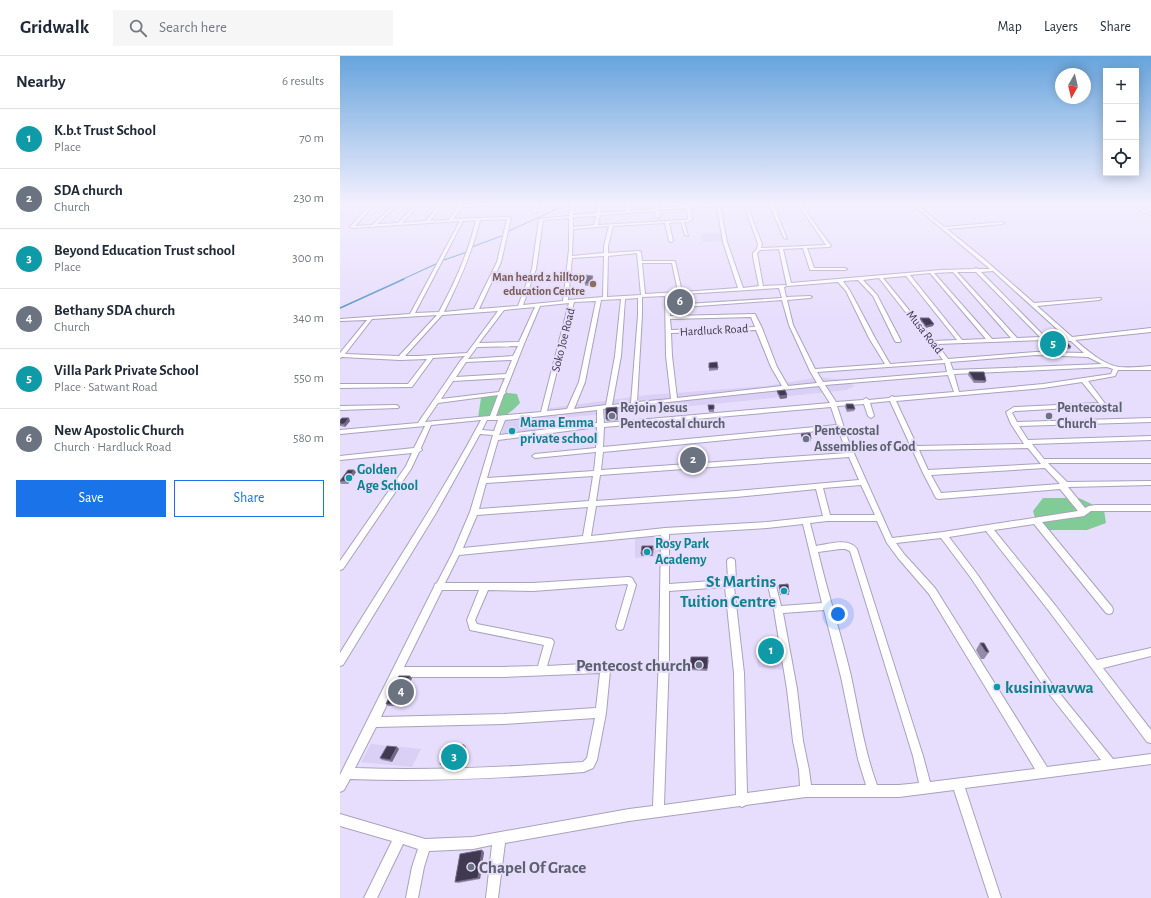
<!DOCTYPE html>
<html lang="en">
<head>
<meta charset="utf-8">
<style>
	:root { --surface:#fff; --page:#f6f6f7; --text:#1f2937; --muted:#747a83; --line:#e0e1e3; --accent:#1a73e8 }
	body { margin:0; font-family:"Alegreya Sans",sans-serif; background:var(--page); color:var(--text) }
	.controls { position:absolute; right:12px; top:12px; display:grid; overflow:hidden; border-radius:0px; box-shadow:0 2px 10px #0003 }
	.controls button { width:36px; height:36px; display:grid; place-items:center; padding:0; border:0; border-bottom:1px solid var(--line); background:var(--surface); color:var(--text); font:20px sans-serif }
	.compass { position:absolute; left:715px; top:12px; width:36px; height:36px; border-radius:50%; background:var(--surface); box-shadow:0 2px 10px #0003; rotate:188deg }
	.you { position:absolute; left:498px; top:558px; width:14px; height:14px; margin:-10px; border:3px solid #fff; border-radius:50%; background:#1a73e8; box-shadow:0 0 0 6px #1a73e833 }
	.badge { display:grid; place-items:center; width:26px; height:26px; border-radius:50%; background:var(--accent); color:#fff; font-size:13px; font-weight:700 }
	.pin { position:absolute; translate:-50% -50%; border:2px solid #fff; box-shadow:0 1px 4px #0006 }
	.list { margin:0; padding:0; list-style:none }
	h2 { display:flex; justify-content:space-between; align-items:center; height:52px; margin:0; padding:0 16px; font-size:17px }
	h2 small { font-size:13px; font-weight:400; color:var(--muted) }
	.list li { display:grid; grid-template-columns:26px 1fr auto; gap:12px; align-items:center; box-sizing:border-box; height:60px; padding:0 16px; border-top:1px solid var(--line) }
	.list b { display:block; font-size:15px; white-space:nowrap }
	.list p { margin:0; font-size:13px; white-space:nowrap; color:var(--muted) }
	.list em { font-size:13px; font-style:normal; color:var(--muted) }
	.actions { display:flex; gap:8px; padding:12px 16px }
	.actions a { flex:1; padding:9px 0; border:1px solid var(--accent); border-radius:0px; text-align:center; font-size:14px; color:var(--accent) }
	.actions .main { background:var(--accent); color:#fff }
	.icon { flex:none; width:22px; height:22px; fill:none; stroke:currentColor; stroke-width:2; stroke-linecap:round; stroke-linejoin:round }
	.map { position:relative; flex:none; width:811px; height:842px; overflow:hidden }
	header { display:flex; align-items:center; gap:24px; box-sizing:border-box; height:56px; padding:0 20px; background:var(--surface); border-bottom:1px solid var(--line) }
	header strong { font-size:19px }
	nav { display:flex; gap:22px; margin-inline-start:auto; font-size:14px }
	.search { width:280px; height:36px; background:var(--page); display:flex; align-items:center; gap:10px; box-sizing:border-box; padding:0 14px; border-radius:0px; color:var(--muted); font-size:15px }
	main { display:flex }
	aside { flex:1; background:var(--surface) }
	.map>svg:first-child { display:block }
	.built { fill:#dacff4 }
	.green { fill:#80cb96 }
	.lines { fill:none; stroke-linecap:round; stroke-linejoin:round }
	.stream-far1 { stroke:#458dcb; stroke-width:1 }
	.stream { stroke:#458dcb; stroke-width:1.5 }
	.minor-casing { stroke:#aaa1be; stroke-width:2 }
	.minor { fill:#fff; fill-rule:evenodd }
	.wall { fill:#948ba8 }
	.shaded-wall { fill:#736a85 }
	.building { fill:#413952; stroke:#736a85 }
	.education-dot { fill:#8d6e63; stroke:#e7ddfd; stroke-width:1.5 }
	.worship-dot { fill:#6b7280; stroke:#e7ddfd; stroke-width:1.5 }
	.culture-dot { fill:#0f9aa8; stroke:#e7ddfd; stroke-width:1.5 }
	.labels { text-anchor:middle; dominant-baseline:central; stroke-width:4; stroke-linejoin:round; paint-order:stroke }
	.far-education-label { font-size:12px; font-weight:bold; fill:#785e54; stroke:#e7ddfd; text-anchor:end }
	.far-street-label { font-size:12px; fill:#3d3946; stroke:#e7ddfd }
	.worship-label { font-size:14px; font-weight:bold; fill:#5b616d; stroke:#e7ddfd; text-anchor:start }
	.culture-label { font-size:14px; font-weight:bold; fill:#0d838f; stroke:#e7ddfd; text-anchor:start }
	.near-culture-label { font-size:17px; font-weight:bold; fill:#0d838f; stroke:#e7ddfd; text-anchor:end }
	.near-worship-label { font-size:17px; font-weight:bold; fill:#5b616d; stroke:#e7ddfd; text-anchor:end }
</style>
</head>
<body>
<header>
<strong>Gridwalk</strong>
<div class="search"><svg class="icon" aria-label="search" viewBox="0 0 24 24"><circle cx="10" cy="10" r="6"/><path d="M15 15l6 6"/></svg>Search here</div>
<nav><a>Map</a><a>Layers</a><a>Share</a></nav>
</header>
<main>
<aside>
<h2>Nearby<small>6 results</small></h2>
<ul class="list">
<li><span class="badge" style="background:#0f9aa8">1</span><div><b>K.b.t Trust School</b><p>Place</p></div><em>70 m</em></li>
<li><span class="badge" style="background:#6b7280">2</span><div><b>SDA church</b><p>Church</p></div><em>230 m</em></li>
<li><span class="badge" style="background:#0f9aa8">3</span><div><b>Beyond Education Trust school</b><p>Place</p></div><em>300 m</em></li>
<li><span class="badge" style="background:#6b7280">4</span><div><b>Bethany SDA church</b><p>Church</p></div><em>340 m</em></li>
<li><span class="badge" style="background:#0f9aa8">5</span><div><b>Villa Park Private School</b><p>Place · Satwant Road</p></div><em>550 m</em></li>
<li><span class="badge" style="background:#6b7280">6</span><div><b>New Apostolic Church</b><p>Church · Hardluck Road</p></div><em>580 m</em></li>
</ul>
<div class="actions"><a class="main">Save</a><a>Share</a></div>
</aside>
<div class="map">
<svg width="811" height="842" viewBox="0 0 811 842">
	<rect width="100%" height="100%" fill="#e7ddfd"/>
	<path class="built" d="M360 177H381L384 185 363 186Z
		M480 321 504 324 515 330 506 334 394 346 198 364V357L211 352 308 339 427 330Z
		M197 359 196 374 162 378 165 362Z
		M323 476V500L295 502V480Z
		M443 590 447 614 418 611 416 592Z
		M31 688 81 693 72 711 21 706Z"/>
	<path class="green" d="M159 336 177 338 180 347C166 362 158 364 138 362L141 342Z
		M703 442H739L764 454 766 467 747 474H707L696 466 693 455Z"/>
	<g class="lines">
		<path class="stream-far1" d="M169 175 221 151H231L232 147
			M132 191 164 179
			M104 204 127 196
			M61 224 98 207"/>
		<path class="stream" d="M0 252 64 223"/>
		<g class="minor-casing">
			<path id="minor" d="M57 147H60L37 168 58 167 78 147H81L62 167 86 165 101 147H104L90 165 109 164 119 149 122 147 124 148 123 149 170 147 169 149 122 151 113 163 169 161 171 162 161 206 139 253 178 250 192 213 199 163 229 160 232 147H235L233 159 256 157 259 147H262L260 157 286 155 287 147H290V155L315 153V147H318V152L346 150V147H348L349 150 420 147 419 148 407 149 422 188 421 192 486 189 457 147H460L491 190 489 191 467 192 474 212H505L507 213 505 214H470L463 192 443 193 451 227 601 214 634 213 636 212 638 213H650L571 147H574L604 171 663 166 664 167 662 168 607 173 645 204 694 247 761 242V243L759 244 697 250 732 281 811 272V276L735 284C748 295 762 308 779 311 789 312 800 311 811 310V314H778L775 320 748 325 766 349 765 350 675 355 672 357 677 366 811 362V366L679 370 688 384 811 380V384L692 388 704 403H811V407H708L727 426 811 425V429L728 431 745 452 749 450 756 449H811V455H751L744 460 702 466 772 551 773 554 772 557 769 558 766 557 694 468 654 474 715 549 757 604 811 592V600L763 612 811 674V687L807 686 709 555 646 475 609 481 637 518 712 628 773 703 811 698V708L625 732 661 842H649L614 734 559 741H466L406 749 402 751 400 750 289 765 165 787 158 842H146L152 789 133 793 89 795 84 811 78 842H66L72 811 78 793 63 788 37 842H24L52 785 0 770V758L85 783 133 781 289 753 313 750 319 601 321 479 119 499 105 527H193L289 521 292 522 296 529 284 570 283 573 280 574 277 573 276 570 288 529 287 528 193 535 148 534 135 564 137 568 212 583 214 586 207 610 262 607 265 609 270 615 266 657 257 704 253 712 244 716C166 722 88 726 10 723L4 734 0 736V719L94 531 95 528 97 527 113 496 130 456 153 379 140 378 96 457 3 609 0 610V597C47 520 98 445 141 364L91 369 81 392 82 394 79 396 71 413 3 513 0 514V505L66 410 72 397 0 404V400L74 392 85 370 0 378V374L78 367 121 304 125 300 93 302 72 331 0 332V328H68L87 303 60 304 2 301 0 302V297L27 264 0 265V263L70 258 120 165 12 172 10 171 30 149 33 150 15 170 32 169ZM404 149 418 188 417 193 413 197V201L419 230 403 232 387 186 380 150ZM377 150 383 186 398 232 342 236 335 205H302L301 196 299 195 268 197V190L273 170 325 167 329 185 331 186 333 185 329 167 341 166 345 179 348 180 344 166H348L352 163 351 152ZM347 152 348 163 346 164 258 169 260 159 315 155 316 161 318 162 320 161 319 154ZM256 160 254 169 233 171V161ZM229 162V194L223 245 183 249 196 213 203 164ZM167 163 157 206 134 253 104 256C119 226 132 197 140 164ZM136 164C128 198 115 226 99 256L75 257 123 165ZM269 170 264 190V197L232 200 233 173ZM439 193 447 230 498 226 506 235 529 282 545 308 475 313 453 269 447 244 470 242 472 241 470 240 446 241 444 231 447 230 445 229 423 230 417 197 420 194ZM297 197 301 239 267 241 268 200ZM264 200 263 241 228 244 232 202ZM302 207H332L338 236 305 238ZM653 215 727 282 705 281 641 216ZM613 216 671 282 652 283 594 217ZM617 216H636L700 281 677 282ZM590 217 646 283 622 284 570 219ZM566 220 617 284 594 285 543 222ZM539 222 603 304 550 308 535 282 510 235 503 225 518 224 533 240 555 285 556 286H560L561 285 537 239 523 224ZM439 232 442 242 330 249 329 239ZM325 240 326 300 331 343 297 346 302 259V241ZM298 242V259L291 347 272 349 281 300 285 243ZM281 243 275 300 266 349 234 353 245 326 261 244ZM442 244 449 269 470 315 477 327 448 330 437 311 422 272 415 258 330 260V252ZM256 245 239 326 227 353 207 355 234 246ZM229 247 201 356 156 360 164 338 166 337 165 336 184 288 200 250ZM195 251 179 286 139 287 164 254ZM158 255 127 297 78 300H65L102 259ZM97 259 59 300 5 298 32 263ZM411 261 415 271 331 274 330 263ZM416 274 431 311 442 330 337 342 332 300 331 277ZM704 284 731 285 744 297 696 296 608 303 597 288ZM178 290 173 300 128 303 137 291ZM696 299 748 301 762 308 613 314 610 306ZM172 304 166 318 116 321 126 306ZM605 307 607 316 483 326 477 316ZM767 311 773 313 771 318 703 328 619 336 614 318ZM608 319 614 336 554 341 552 340 549 342 529 344 526 342 523 344 496 346 485 329ZM165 322 159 336 101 343 113 325ZM742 326 759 347 674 351 666 356 671 368 684 388 577 390 556 345 703 332ZM479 330 490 347 264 367 263 353ZM158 339 150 360 85 366 98 347ZM550 345 583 417 596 442 599 443 720 433 738 455 603 476 552 482 508 384 497 350 524 348 528 360 531 362 534 360 530 347ZM491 351 497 369 263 391 264 371ZM257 354V367L159 379 165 364ZM147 364H158L154 375 142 374ZM257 371 256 392 195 398 192 400 195 402 256 396 254 415 147 422 158 384ZM498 373 507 397 261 414 263 396ZM688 392 701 408 588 414 579 394ZM509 401 519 424 396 435 256 445 260 419ZM705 412 720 428 601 437 591 419ZM253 420 249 445 139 453 146 427ZM521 429 535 459H490L483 432ZM476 433 483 460 427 466 325 472 251 480 256 450 396 441ZM248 451 243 480 123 492 137 459ZM487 465H537L547 487 558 502 589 538 695 713 590 726 583 700 517 493C509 481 488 488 476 490L470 467ZM463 468 482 547 441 550 435 526 426 522 396 524 395 505 394 503 391 502 388 503 387 505 388 523 387 524 329 528V478L427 472ZM601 482 631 522 706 634 761 704 707 711 595 532 564 498 556 487ZM500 493H505L510 495 573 700 579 727 559 729H537C524 694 519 657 511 620 501 578 488 538 478 496ZM425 529 428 530 434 554 447 633 453 685 459 714 460 730 407 737 404 617 394 531ZM385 531 394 617 396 739 324 749 329 601V535ZM102 534H139L127 564 130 574 204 589 198 610 163 611H64ZM484 554 501 621 518 703 526 729H471L469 714 463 685 457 633 443 557ZM260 617 256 652 164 658 41 661 60 621H163ZM255 662 247 702 243 706C167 711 91 715 15 712L36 671 164 668Z
				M196 147H200L197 156 195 157 193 156Z
				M429 147H433L447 183 444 182Z
				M786 147H790L811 157V159Z
				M56 349 58 350 59 351 58 352 0 354V350Z"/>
		</g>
		<use href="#minor" class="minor"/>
	</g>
	<path class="wall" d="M253 222 251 230H245V228Z
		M580 262 593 270 585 272 580 265Z
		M710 283 731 291 730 293H715L709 286Z
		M369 307 378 312V314L369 315Z
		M629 316 646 325 645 327H634L628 319Z
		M437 335 447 342 440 343 437 337Z
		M506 348 515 353 514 355 507 356 505 351Z
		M368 349H374V356H369Z
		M277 353 278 364 267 365 266 363Z
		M0 364 10 365 5 371 0 370Z
		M461 378 471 383V385L463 386 461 380Z
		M357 401 356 406H348V404Z
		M14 414 16 416 8 428H1L0 426V425Z
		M314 492 313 500H301V498Z
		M439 529 449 536V539H440Z
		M640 587 649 596 644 603H641L636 594Z
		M419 590 440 596V598L420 599Z
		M369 604 367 615 350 614V612Z
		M72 622 60 650H48L46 648Z
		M124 689 126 691 117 711 102 710 100 708Z
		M59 693 52 706 42 704 40 702Z
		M144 796 140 823 118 827 115 826Z"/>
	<path class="shaded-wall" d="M253 220V222L251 230V228Z
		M594 268 593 270 585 272 586 270Z
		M447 339V342L440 343V340Z
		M9 362 10 365 5 371 4 368Z
		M14 414 16 416 8 428 6 425Z
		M70 620 72 622 60 650 58 648Z
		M124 689 126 691 117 711 115 709Z
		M57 691 59 693 52 706 50 704Z
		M142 794 144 796 140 823 138 822Z"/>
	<path class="building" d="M246 219 253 220 251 228H245Z
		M580 262H589L594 268 586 270Z
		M710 283 725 284 731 291H716Z
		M377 306 378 312H369V307Z
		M629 316H644L646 325 634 324Z
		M445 334 447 339 440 340 437 335Z
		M506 348H513L515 353H507Z
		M368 349H374V353L369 354Z
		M277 351V362L266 363V352Z
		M2 362H9L4 368H0V364Z
		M470 377 471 383H463L461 378Z
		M349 398H357L356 403 348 404Z
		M8 414H14L6 425H0Z
		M302 490H313L312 497 301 498Z
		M448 528 449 536 440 537 439 529Z
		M640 587H644L649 596H646Z
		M439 588 440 596 420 597 419 590Z
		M351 601H368L367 613 350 612Z
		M59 620H70L58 648H46Z
		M110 687 124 689 115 709 100 708Z
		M47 690 57 691 50 704 40 702Z
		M142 794 138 822 115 826 120 798Z"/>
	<linearGradient id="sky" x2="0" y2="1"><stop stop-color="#67a4dc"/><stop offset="0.56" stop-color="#f4f0fe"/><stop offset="1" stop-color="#f4f0fe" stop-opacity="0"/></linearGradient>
	<rect width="811" height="264" fill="url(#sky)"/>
	<circle class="education-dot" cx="253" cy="228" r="4"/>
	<g class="worship-dot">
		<circle cx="272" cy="360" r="4"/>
		<circle cx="709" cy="360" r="4"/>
		<circle cx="466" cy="383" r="4"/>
		<circle cx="359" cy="609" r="4"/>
		<circle cx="131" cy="811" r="4"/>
	</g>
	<g class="culture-dot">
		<circle cx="172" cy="375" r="4"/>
		<circle cx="9" cy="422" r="4"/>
		<circle cx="307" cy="496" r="4"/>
		<circle cx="444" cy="535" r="4"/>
		<circle cx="657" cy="631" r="4"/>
	</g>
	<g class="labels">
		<g class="far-education-label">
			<text x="245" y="221">Man heard 2 hilltop<tspan x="245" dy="14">education Centre</tspan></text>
		</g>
		<g class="far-street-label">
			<text transform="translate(374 274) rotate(-3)">Hardluck Road</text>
			<text transform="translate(585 276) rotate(52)">Musa Road</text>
			<text transform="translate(223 284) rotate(-76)">Soko Joe Road</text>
		</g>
		<g class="worship-label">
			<text x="280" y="352">Rejoin Jesus<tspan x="280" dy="16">Pentecostal church</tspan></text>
			<text x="717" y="352">Pentecostal<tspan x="717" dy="16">Church</tspan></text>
			<text x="474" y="375">Pentecostal<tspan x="474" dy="16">Assemblies of God</tspan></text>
		</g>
		<g class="culture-label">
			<text x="180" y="367">Mama Emma<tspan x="180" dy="16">private school</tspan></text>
			<text x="17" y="414">Golden<tspan x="17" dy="16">Age School</tspan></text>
			<text x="315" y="488">Rosy Park<tspan x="315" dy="16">Academy</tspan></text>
		</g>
		<g class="near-culture-label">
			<text x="436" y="525">St Martins<tspan x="436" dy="20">Tuition Centre</tspan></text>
			<text x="665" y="631" text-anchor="start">kusiniwavwa</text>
		</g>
		<g class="near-worship-label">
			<text x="351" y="609">Pentecost church</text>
			<text x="139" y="811" text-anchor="start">Chapel Of Grace</text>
		</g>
	</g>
</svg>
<div class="controls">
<button>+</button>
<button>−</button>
<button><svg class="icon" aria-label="locate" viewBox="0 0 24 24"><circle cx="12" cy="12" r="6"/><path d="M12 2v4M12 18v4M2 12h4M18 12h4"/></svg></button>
</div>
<svg class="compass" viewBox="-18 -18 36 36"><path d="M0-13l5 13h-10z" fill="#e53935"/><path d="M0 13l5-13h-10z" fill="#747a83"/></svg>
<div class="you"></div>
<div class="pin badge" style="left:431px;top:595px;background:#0f9aa8">1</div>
<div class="pin badge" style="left:353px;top:404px;background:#6b7280">2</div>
<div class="pin badge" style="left:114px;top:701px;background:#0f9aa8">3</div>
<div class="pin badge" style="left:61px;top:636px;background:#6b7280">4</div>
<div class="pin badge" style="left:713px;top:288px;background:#0f9aa8">5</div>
<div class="pin badge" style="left:340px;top:246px;background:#6b7280">6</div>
</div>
</main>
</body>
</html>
